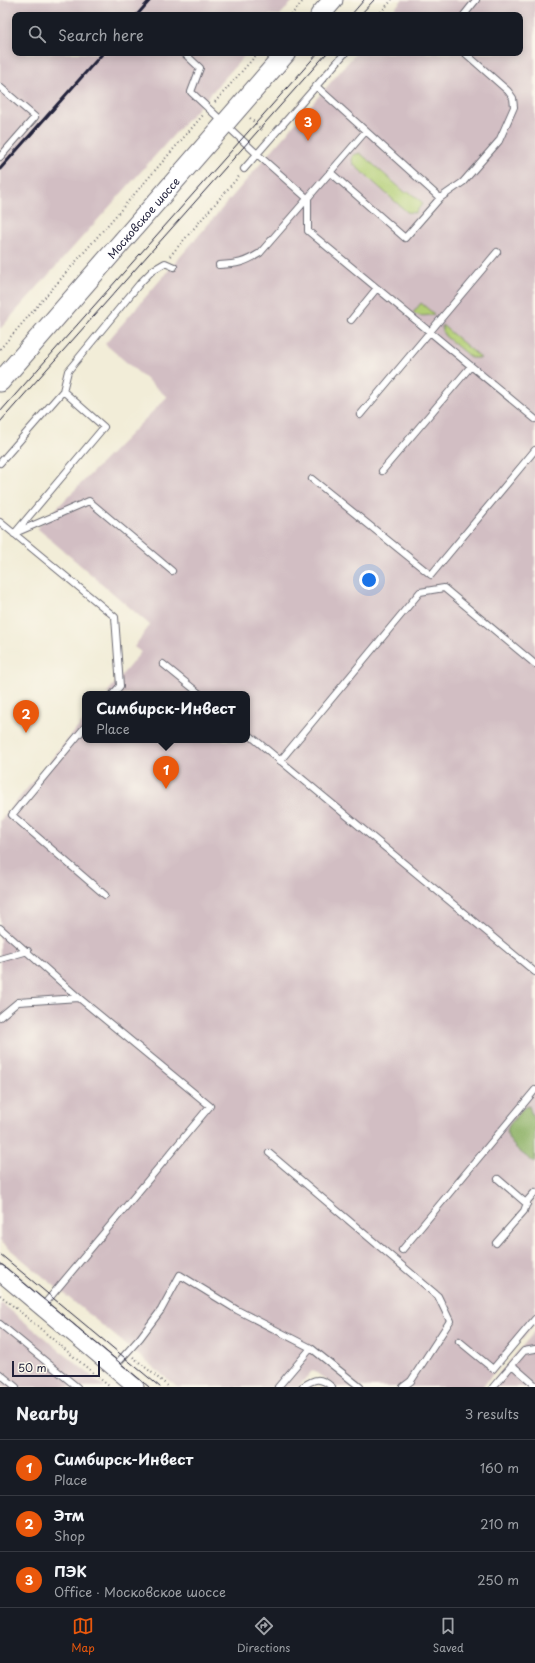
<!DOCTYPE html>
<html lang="en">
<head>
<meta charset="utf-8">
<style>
	:root { --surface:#171b24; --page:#242831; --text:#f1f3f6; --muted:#9ea1a6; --line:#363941; --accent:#ea580c }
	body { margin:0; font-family:"Playpen Sans",sans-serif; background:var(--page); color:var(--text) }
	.scale { position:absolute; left:12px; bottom:10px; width:88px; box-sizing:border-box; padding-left:4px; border:2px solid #22223b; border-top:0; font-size:11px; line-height:14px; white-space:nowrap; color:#22223b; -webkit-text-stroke:3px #fbf7ec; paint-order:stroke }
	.you { position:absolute; left:369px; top:580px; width:14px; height:14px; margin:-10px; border:3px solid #fff; border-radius:50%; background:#1a73e8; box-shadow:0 0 0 6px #1a73e833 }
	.badge { display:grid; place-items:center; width:26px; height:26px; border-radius:50%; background:var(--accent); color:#fff; font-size:13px; font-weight:700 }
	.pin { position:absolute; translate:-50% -33px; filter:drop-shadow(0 1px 2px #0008) }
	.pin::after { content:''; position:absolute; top:21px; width:14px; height:12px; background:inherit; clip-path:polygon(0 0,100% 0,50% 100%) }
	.popup { position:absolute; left:82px; top:691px; width:168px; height:52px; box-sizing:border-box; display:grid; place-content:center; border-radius:8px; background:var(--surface); filter:drop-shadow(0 1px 3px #0005); font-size:13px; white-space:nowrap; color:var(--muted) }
	.popup b { font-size:15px; color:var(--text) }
	.popup::after { content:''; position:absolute; left:50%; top:100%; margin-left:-8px; border:8px solid transparent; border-top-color:var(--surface) }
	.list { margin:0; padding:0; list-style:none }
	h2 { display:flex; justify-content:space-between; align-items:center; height:52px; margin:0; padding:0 16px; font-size:17px }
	h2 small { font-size:13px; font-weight:400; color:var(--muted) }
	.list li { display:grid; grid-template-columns:26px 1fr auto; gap:12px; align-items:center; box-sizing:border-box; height:56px; padding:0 16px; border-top:1px solid var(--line) }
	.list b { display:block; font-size:15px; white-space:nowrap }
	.list p { margin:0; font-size:13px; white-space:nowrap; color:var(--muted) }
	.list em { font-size:13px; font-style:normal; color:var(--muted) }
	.icon { flex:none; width:22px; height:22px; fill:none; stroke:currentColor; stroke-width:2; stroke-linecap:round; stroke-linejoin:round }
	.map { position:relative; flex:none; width:535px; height:1387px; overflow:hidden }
	.search { position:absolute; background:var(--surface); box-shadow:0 2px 10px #0003; left:12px; right:12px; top:12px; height:44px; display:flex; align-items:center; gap:10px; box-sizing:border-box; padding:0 14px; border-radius:8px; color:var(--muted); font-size:15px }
	.sheet { height:220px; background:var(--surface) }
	nav { display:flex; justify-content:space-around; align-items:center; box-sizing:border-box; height:56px; border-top:1px solid var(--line); background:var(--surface); font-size:11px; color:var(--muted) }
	nav a { display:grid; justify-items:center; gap:2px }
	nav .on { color:var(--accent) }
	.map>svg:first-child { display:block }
	.industrial { fill:#d2bec3 }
	.green { fill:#b2ce75; stroke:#6a7858 }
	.forest { fill:#8db166; stroke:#586a50 }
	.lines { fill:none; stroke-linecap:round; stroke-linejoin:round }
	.service-casing { stroke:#6b6972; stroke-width:8 }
	.tertiary-casing { stroke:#6b6972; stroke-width:17 }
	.primary-casing { stroke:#6b6972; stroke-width:21 }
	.path { stroke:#6b6972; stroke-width:2; stroke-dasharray:1 3; stroke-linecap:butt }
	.service { stroke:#fff; stroke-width:6 }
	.tertiary { stroke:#fff; stroke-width:15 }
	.primary { stroke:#fff; stroke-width:19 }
	.tram { stroke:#22223b; stroke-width:1 }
	.rail { stroke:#22223b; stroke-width:3 }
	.labels { text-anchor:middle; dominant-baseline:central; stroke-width:3; stroke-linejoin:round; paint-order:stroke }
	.street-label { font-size:11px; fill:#22223b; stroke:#fbf7ec }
</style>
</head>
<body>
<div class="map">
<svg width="535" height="1387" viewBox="0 0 535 1387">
	<rect width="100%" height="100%" fill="#fbf7ec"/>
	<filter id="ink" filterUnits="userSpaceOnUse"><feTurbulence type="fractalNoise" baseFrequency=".025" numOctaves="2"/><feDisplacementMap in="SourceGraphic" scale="8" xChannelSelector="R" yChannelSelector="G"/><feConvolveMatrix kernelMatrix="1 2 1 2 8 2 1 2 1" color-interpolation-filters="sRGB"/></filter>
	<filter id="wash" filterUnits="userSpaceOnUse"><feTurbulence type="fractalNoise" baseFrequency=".012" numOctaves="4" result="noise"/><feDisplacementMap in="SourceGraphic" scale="16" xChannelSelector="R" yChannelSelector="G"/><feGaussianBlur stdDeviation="0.9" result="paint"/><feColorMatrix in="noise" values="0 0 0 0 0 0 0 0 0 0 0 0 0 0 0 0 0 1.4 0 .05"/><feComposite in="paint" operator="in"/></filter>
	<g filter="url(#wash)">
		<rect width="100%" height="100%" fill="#f2edd8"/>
		<path class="industrial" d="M0 0H294L280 15H15V53H247L0 329Z
			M402 0H535V1323L482 1387H335L313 1370 298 1387H177L0 1241V821L85 719V740H247V694H106L141 652 134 647 150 625 37 528 167 397 105 344 356 53H520V15H389Z
			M0 1302 105 1387H0Z
			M535 1331V1387H488Z"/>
		<path class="green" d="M360 153 406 193 408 191 423 203 415 213 407 212 353 164 352 159 353 155Z
			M421 303 434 314C427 316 420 317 413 313Z
			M442 325 481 358H471L445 336 442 331Z"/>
		<path class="forest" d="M529 1106 535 1124V1163C527 1157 502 1141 508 1128 509 1124 513 1121 515 1118 519 1112 523 1107 529 1106Z"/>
	</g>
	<g filter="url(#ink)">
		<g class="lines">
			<g class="service-casing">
				<path id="service" d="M464 15 476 0
					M184 53 200 68 191 92 257 154 308 199V231L535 419
					M316 86 440 198 405 238 330 172
					M0 87 35 117 0 157
					M244 169 345 53
					M440 198 463 182 499 141 514 107 513 98 508 91 465 53
					M219 265C237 264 244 263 260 253L366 131
					M351 320 377 288
					M360 415 497 252
					M0 463 63 391 68 371 141 282 153 270 165 263 174 267
					M382 471 471 366
					M312 479 431 575 535 450
					M0 522 115 617 120 686 113 694
					M15 533 89 501 172 571
					M14 534 104 427 63 391
					M163 664 200 694
					M85 727 12 815 105 895
					M247 733 535 972
					M280 761 420 592 444 588 535 664
					M0 928 79 998
					M0 959 28 951
					M0 1017 18 1002 79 998 210 1106 42 1307
					M269 1153 438 1296 450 1321 411 1381 403 1387
					M498 1179 527 1204
					M496 1243 524 1211 528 1200 535 1192
					M402 1250 535 1090
					M0 1324 77 1387
					M459 1341 493 1369 535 1319
					M512 1365 524 1351 535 1349
					M113 1368 140 1338 161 1310 180 1275 237 1310 311 1348 360 1387
					M0 1374 16 1387
					M278 1387 311 1348
					M302 1387C315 1378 320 1377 332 1387
					M493 1387 512 1365 535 1385"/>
			</g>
			<g class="tertiary-casing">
				<path id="tertiary" d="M0 1273 136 1387"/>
			</g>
			<g class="primary-casing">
				<g id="primary">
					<path d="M320 15 333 0"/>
					<path id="s1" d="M0 382 286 53"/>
				</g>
			</g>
			<path class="path" d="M291 15 304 0
				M378 15 392 0
				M215 102 258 53
				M250 118 264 132
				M170 256 240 175
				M0 349 204 114
				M0 1295 110 1387
				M133 1357 169 1387"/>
			<use href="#service" class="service"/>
			<use href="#tertiary" class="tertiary"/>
			<use href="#primary" class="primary"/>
			<path class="tram" d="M351 15 364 0
				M360 15 374 0
				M0 412 318 53
				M0 422 327 53
				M0 1254 160 1387
				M0 1263 149 1387"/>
			<path class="rail" d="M137 15 150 0
				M0 169 103 53"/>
		</g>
	</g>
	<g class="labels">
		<g class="street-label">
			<text stroke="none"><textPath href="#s1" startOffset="218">Московское шоссе</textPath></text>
		</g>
	</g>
</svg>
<div class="scale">50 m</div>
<div class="you"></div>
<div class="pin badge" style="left:166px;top:789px">1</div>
<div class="popup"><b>Симбирск-Инвест</b>Place</div>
<div class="pin badge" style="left:26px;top:733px">2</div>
<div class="pin badge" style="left:308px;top:141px">3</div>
<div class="search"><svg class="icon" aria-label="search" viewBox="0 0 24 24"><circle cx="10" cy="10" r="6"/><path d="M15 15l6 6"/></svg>Search here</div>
</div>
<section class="sheet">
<h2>Nearby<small>3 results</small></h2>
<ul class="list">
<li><span class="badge">1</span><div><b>Симбирск-Инвест</b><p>Place</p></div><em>160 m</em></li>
<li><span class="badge">2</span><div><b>Этм</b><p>Shop</p></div><em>210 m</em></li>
<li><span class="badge">3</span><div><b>ПЭК</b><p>Office · Московское шоссе</p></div><em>250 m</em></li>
</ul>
</section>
<nav>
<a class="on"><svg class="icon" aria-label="map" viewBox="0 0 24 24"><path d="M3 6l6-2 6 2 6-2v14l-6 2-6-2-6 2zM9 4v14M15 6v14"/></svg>Map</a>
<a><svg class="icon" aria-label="directions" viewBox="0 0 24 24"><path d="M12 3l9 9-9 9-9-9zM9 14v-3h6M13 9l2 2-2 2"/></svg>Directions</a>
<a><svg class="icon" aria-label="saved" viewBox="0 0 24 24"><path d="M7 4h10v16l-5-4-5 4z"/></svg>Saved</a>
</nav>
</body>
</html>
